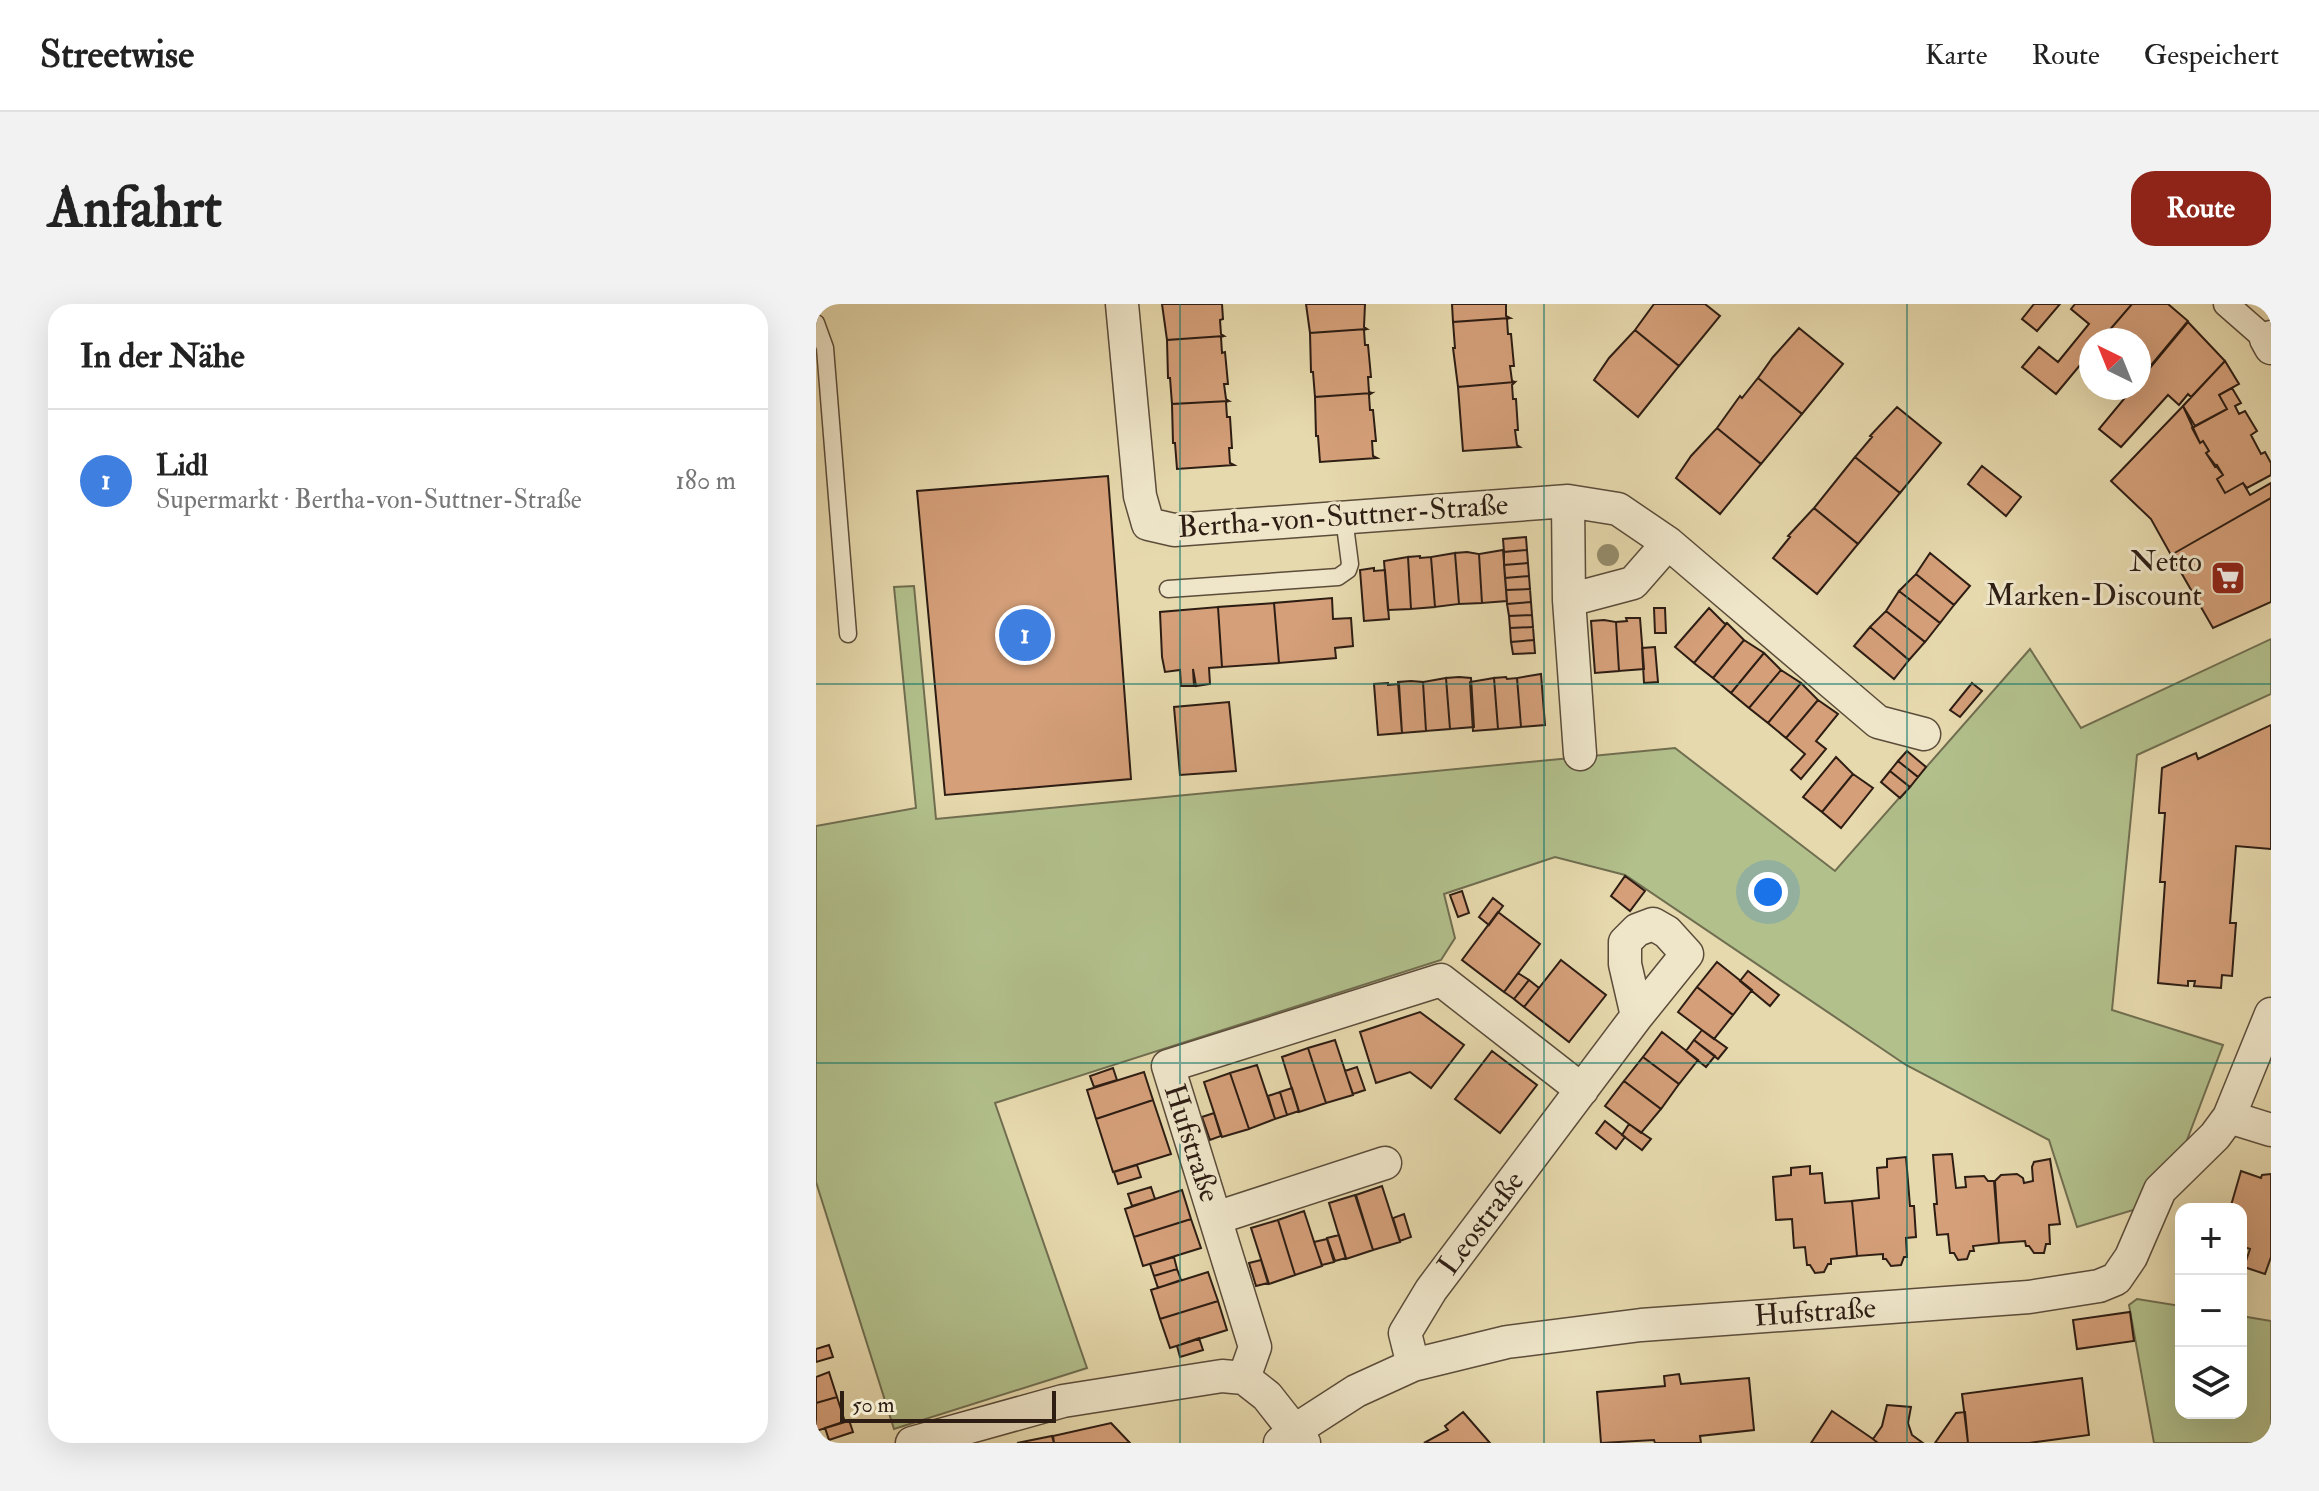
<!DOCTYPE html>
<html lang="de">
<head>
<meta charset="utf-8">
<style>
	:root { --surface:#fff; --page:#f2f2f2; --text:#222; --muted:#767676; --line:#e0e0e0; --accent:#8f2418 }
	body { margin:0; font-family:"IM FELL Double Pica",serif; background:var(--page); color:var(--text) }
	.controls { position:absolute; right:24px; bottom:24px; display:grid; overflow:hidden; border-radius:16px; box-shadow:0 8px 32px #0002 }
	.controls button { width:72px; height:72px; display:grid; place-items:center; padding:0; border:0; border-bottom:2px solid var(--line); background:var(--surface); color:var(--text); font:40px sans-serif }
	.compass { position:absolute; left:1263px; top:24px; width:72px; height:72px; border-radius:50%; background:var(--surface); box-shadow:0 8px 32px #0002; rotate:317deg }
	.scale { position:absolute; left:24px; bottom:20px; width:216px; box-sizing:border-box; padding-left:8px; border:4px solid #2d1d13; border-top:0; font-size:22px; line-height:28px; white-space:nowrap; color:#2d1d13; -webkit-text-stroke:6px #efe6ca; paint-order:stroke }
	.you { position:absolute; left:952px; top:588px; width:28px; height:28px; margin:-20px; border:6px solid #fff; border-radius:50%; background:#1a73e8; box-shadow:0 0 0 12px #1a73e833 }
	.badge { display:grid; place-items:center; width:52px; height:52px; border-radius:50%; background:var(--accent); color:#fff; font-size:26px; font-weight:700 }
	.pin { position:absolute; translate:-50% -50%; border:4px solid #fff; box-shadow:0 2px 8px #0006 }
	.list { margin:0; padding:0; list-style:none }
	h2 { display:flex; justify-content:space-between; align-items:center; height:104px; margin:0; padding:0 32px; font-size:34px }
	h2 small { font-size:26px; font-weight:400; color:var(--muted) }
	.list li { display:grid; grid-template-columns:52px 1fr auto; gap:24px; align-items:center; box-sizing:border-box; height:144px; padding:0 32px; border-top:2px solid var(--line) }
	.list b { display:block; font-size:30px; white-space:nowrap }
	.list p { margin:0; font-size:26px; white-space:nowrap; color:var(--muted) }
	.list em { font-size:26px; font-style:normal; color:var(--muted) }
	.icon { flex:none; width:44px; height:44px; fill:none; stroke:currentColor; stroke-width:2; stroke-linecap:round; stroke-linejoin:round }
	.map { position:relative; flex:none; width:1455px; height:1139px; overflow:hidden; border-radius:24px }
	header { display:flex; align-items:center; gap:48px; box-sizing:border-box; height:112px; padding:0 40px; background:var(--surface); border-bottom:2px solid var(--line) }
	header strong { font-size:38px }
	nav { display:flex; gap:44px; margin-inline-start:auto; font-size:28px }
	.intro { display:flex; align-items:center; justify-content:space-between; box-sizing:border-box; height:192px; padding:0 48px }
	h1 { margin:0; font-size:56px }
	.button { padding:20px 36px; border-radius:24px; background:var(--accent); color:#fff; font-size:28px; font-weight:700 }
	main { display:flex; gap:48px; padding:0 48px }
	aside { flex:1; background:var(--surface); border-radius:24px; box-shadow:0 8px 32px #0002 }
	.map>svg:first-child { display:block }
	.green { fill:#b2c08c; stroke:#706e50; stroke-width:2 }
	.building { fill:#d49f79; stroke:#2d1d13; stroke-width:2 }
	.lines { fill:none; stroke-linecap:round; stroke-linejoin:round }
	.service-casing { stroke:#5b4c3a; stroke-width:19 }
	.pedestrian-casing { stroke:#5b4c3a; stroke-width:27 }
	.minor-casing { stroke:#5b4c3a; stroke-width:35 }
	.service { stroke:#efe6ca; stroke-width:16 }
	.pedestrian { stroke:#efe6ca; stroke-width:24 }
	.minor { stroke:#efe6ca; stroke-width:32 }
	.tree { fill:#968d6c }
	.grid { fill:none; stroke:#0f766e; stroke-width:2; stroke-opacity:0.55 }
	.labels { text-anchor:middle; dominant-baseline:central; stroke-width:6; stroke-linejoin:round; paint-order:stroke }
	.street-label { font-size:30px; fill:#2d1d13; stroke:#efe6ca }
	.poi-label { font-size:30px; fill:#2d1d13; stroke:#efe6ca; text-anchor:end }
</style>
</head>
<body>
<header>
<strong>Streetwise</strong>
<nav><a>Karte</a><a>Route</a><a>Gespeichert</a></nav>
</header>
<div class="intro"><h1>Anfahrt</h1><a class="button">Route</a></div>
<main>
<aside>
<h2>In der Nähe<small></small></h2>
<ul class="list">
<li><span class="badge" style="background:#3f7fe0">1</span><div><b>Lidl</b><p>Supermarkt · Bertha-von-Suttner-Straße</p></div><em>180 m</em></li>
</ul>
</aside>
<div class="map">
<svg width="1455" height="1139" viewBox="0 0 1455 1139">
	<rect width="100%" height="100%" fill="#e6d9ad"/>
	<filter id="stains"><feTurbulence type="fractalNoise" baseFrequency=".0025" numOctaves="4"/><feColorMatrix values="0 0 0 0 .2 0 0 0 0 .09 0 0 0 0 .02 0 0 0 .5 -.17"/></filter>
	<radialGradient id="worn" r=".72"><stop offset=".6" stop-color="#630" stop-opacity="0"/><stop offset="1" stop-color="#630" stop-opacity=".3"/></radialGradient>
	<path class="green" d="M98 282 120 515 859 444 1019 567 1214 345 1265 424 1455 335V390L1321 451 1296 706 1407 741 1360 865 1334 901 1261 923 1233 836 1090 761 809 571 739 553 628 590 639 634 625 656 179 799 271 1064 78 1125 0 878V522L100 504 78 283Z
		M1321 995 1365 1002V1109H1425V1012L1455 1017V1139H1338L1313 1001Z"/>
	<path class="building" d="M346 0H406L407 15 404 16 405 30 408 32 351 36Z
		M490 0H549L548 23 551 25 494 29Z
		M636 0H690V12L694 14 637 18Z
		M838 0H889L904 12 863 62 819 26Z
		M1218 0H1244L1221 27 1206 15Z
		M1259 0H1316L1285 36H1275V48L1240 90 1206 63 1223 43 1242 58 1273 20 1255 5Z
		M1316 0H1352L1372 17 1327 71 1323 68V36H1285Z
		M694 14 691 15 692 30H695L698 62H694L696 77 699 78 642 83 637 44H639L637 18Z
		M1372 18 1409 57 1375 93 1372 90 1363 101 1352 91 1305 143 1283 125 1317 84H1323V77Z
		M983 24 1027 60 986 110 942 74 957 53Z
		M551 25 548 26 549 41H552L555 73H552L553 88 556 89 499 93 497 68H495L494 29Z
		M819 26 863 62 822 113 778 76 793 54Z
		M408 32 405 33 406 49 409 48 412 80H408L410 95 413 97 356 100 354 74H352L351 36Z
		M1409 57 1423 80 1403 91 1411 105 1379 122 1367 102Z
		M942 74 986 110 945 160 901 124 924 92 926 94Z
		M699 78 696 81 697 95H700L702 126H699L701 141 704 143 647 147 642 83Z
		M1416 84 1425 99 1419 102 1423 110 1429 107 1441 127 1435 131 1445 150 1449 148 1455 159V171L1431 184 1427 179 1409 189 1401 175 1407 171 1401 161 1399 163 1390 149 1393 147 1387 137 1384 139 1376 124 1411 105 1403 91Z
		M556 89 553 91 554 106H557L560 137H556L557 152 561 154 504 158 502 132H500L499 93Z
		M413 97 410 98 411 113H414L416 144H413L414 159 418 161 361 165 359 139H357L356 100Z
		M1367 102 1384 139 1387 137 1393 147 1390 149 1407 171 1401 175 1409 189 1427 179 1434 191 1455 179V194L1355 251 1335 215 1295 177Z
		M1081 103 1125 139 1084 189 1039 153 1056 133 1054 132Z
		M901 124 945 160 904 210 860 174 875 152Z
		M1039 153 1084 189 1042 240 998 204Z
		M1166 162 1205 193 1190 212 1152 180Z
		M292 172 315 475 129 491 101 187Z
		M1455 194V298L1397 324 1355 251Z
		M998 204 1042 240 1001 290 957 254 974 233 972 232Z
		M710 233 711 246 688 248 687 235Z
		M687 246 691 297 666 299 663 250Z
		M711 246 712 259 688 261V248Z
		M651 248 663 250 666 299 643 300 639 249Z
		M639 249 643 300 619 303 615 253Z
		M1114 249 1154 282 1138 301 1100 270Z
		M604 252V254L615 253 619 303 595 305 592 253Z
		M592 253 595 305 572 306 568 257Z
		M712 259 713 272 689 274 688 261Z
		M558 264V267L569 266 573 315 548 317 544 266Z
		M1100 270 1138 301 1124 319 1083 287Z
		M713 272 714 285 690 286 689 274Z
		M714 285 715 298 691 300 690 286Z
		M1083 287 1124 319 1109 338 1070 307Z
		M516 294 517 315 535 314 537 342 519 344 520 354 463 359 458 299Z
		M715 298 716 311 693 312 691 300Z
		M458 299 463 359 406 363 402 303Z
		M402 303 406 363 393 364 394 380 380 382 377 365 378 382H365L364 366 349 368 346 353 344 308Z
		M838 304H849L850 329H839Z
		M893 304 909 320 911 319 878 359 859 343Z
		M1070 307 1109 338 1093 356 1054 323Z
		M716 311 717 323 694 324 693 312Z
		M810 314H824L828 365 803 367 800 318 811 317Z
		M788 316 800 318 803 367 779 369 775 317Z
		M911 319 928 336 897 374 878 359Z
		M717 323 718 336 695 338 694 324Z
		M1054 323 1093 356 1078 375 1038 342Z
		M718 336 719 349 697 350 695 338Z
		M928 336 948 349 915 389 897 374Z
		M839 343 842 378 828 379 826 344Z
		M948 349 965 366 933 404 915 389Z
		M965 366 985 379 952 419 933 404Z
		M725 370 729 421 705 423 701 374Z
		M643 373 655 374 658 423 634 425 630 374Z
		M690 373 691 375 701 374 705 423 682 425 678 374Z
		M630 374 634 425 610 427 607 378Z
		M678 374 682 425 657 427 654 378Z
		M595 377 607 378 610 427 586 429 582 378Z
		M572 379V381L583 380 586 429 562 431 558 380Z
		M985 379 1002 396 970 434 952 419Z
		M1156 379 1166 387 1144 413 1134 406Z
		M1002 396 1022 410 1000 437 1010 445 985 475 975 466 989 450 970 434Z
		M413 398 420 467 364 471 358 403Z
		M1455 421V545L1420 542 1414 619H1420L1416 672 1406 671 1405 684 1378 682 1379 677H1372V682L1342 679 1349 578H1344L1349 509H1343V506L1346 464 1380 449 1382 455Z
		M1091 447 1110 463 1102 473 1082 457Z
		M1020 453 1037 470 1006 508 987 493Z
		M1082 457 1102 473 1094 483 1074 467Z
		M1074 467 1094 483 1084 494 1065 478Z
		M1037 470 1057 484 1025 524 1006 508Z
		M809 572 829 587 814 607 795 592Z
		M646 587 653 609 642 613 634 591Z
		M677 594 687 602 673 621 663 613Z
		M682 608 724 640 688 688 646 656Z
		M745 656 790 691 753 738 708 703Z
		M901 658 936 686 917 711 881 683Z
		M932 667 963 691 954 702 924 677Z
		M702 669 713 676 698 695 688 688Z
		M713 676 723 684 708 703 698 695Z
		M881 683 917 711 898 735 862 708Z
		M604 708 648 741 615 784 594 768 560 779 544 728Z
		M886 726 911 744 902 755 878 736Z
		M846 728 882 756 863 780 827 753Z
		M519 736 537 791 510 799 492 744Z
		M878 736 899 752 890 763 870 747Z
		M492 744 510 799 483 808 466 753Z
		M676 747 721 781 684 829 639 795Z
		M827 753 863 780 845 805 808 777Z
		M441 761 459 815 433 825 414 769Z
		M541 763 549 786 537 790 529 767Z
		M297 764 301 776 278 783 274 772Z
		M328 768 337 796 280 815 271 786Z
		M414 769 433 825 406 833 388 778Z
		M808 777 845 805 825 829 789 802Z
		M476 784 483 807 471 811 464 788Z
		M464 788 471 811 459 815 452 792Z
		M337 796 355 850 297 868 280 815Z
		M398 809 405 832 394 836 386 813Z
		M789 817 809 833 800 845 780 829Z
		M813 820 835 835 826 846 806 831Z
		M1136 850 1140 884 1150 883 1149 873 1168 872 1172 877H1178L1183 939 1157 942 1158 947H1154L1151 955 1142 956 1138 949H1134L1132 930 1121 931 1118 900H1121L1117 851Z
		M1090 853 1094 902H1098L1100 933 1090 934 1091 953H1088L1085 961 1075 962 1070 955H1067V950L1041 952 1036 897 1063 894 1061 864 1071 863V855Z
		M1234 855 1244 920 1233 921 1234 940H1230L1228 949H1218L1213 942H1210L1209 937 1183 939 1179 877 1185 871 1201 870 1207 874 1208 879 1217 877 1216 863 1218 858Z
		M321 861 325 873 302 880 298 868Z
		M994 862V870L1006 869 1009 899 1036 897 1041 952 1015 955V960H1012L1008 968 999 969 994 961H991L989 943 978 944 976 915 960 916 957 873 975 871V864Z
		M1425 867 1445 874 1446 871 1455 870V953L1449 970 1428 963 1434 945 1425 942V905H1414Z
		M566 882 584 938 557 946 540 891Z
		M335 883 339 895 316 902 312 890Z
		M366 886 375 915 318 933 309 905Z
		M539 891 557 946 530 955 513 899Z
		M488 907 506 962 479 971 462 916Z
		M588 910 595 933 584 937 577 914Z
		M375 915 385 944 327 962 318 933Z
		M462 916 479 971 453 980 435 924Z
		M523 931 530 954 519 957 511 934Z
		M511 935 518 958 506 961 498 938Z
		M358 953 361 965 338 972 334 960Z
		M445 956 452 979 440 982 433 959Z
		M361 965 365 976 342 984 338 972Z
		M392 968 402 997 344 1015 335 986Z
		M402 997 411 1026 354 1044 344 1015Z
		M1314 1008 1318 1037 1261 1045 1257 1016Z
		M383 1034 387 1046 364 1053 361 1042Z
		M13 1041 17 1053 0 1058V1045Z
		M13 1068 21 1093 0 1099V1073Z
		M863 1070 865 1080 933 1074 938 1126 884 1132 885 1139H839L838 1136 785 1139 781 1088 849 1082 848 1072Z
		M1266 1074 1273 1131 1213 1139H1152L1146 1090Z
		M21 1093 29 1118 0 1127V1099Z
		M1071 1101 1095 1103 1092 1119 1096 1131 1107 1139H1062L1057 1135 1066 1122Z
		M1016 1107 1057 1135 1062 1139H995Z
		M647 1108 674 1139H608L632 1126 629 1122Z
		M1149 1108 1152 1139H1119L1140 1109Z
		M33 1116 37 1128 13 1136 9 1124Z
		M295 1119 314 1139H238L237 1132Z
		M236 1132 238 1139H201Z"/>
	<g class="lines">
		<g class="service-casing">
			<path id="service" d="M0 19 9 44 32 330
				M352 285 522 273 532 266 534 260 528 214"/>
		</g>
		<g class="pedestrian-casing">
			<path id="pedestrian" d="M1410 0 1450 35"/>
		</g>
		<g class="minor-casing">
			<path id="minor" d="M306 0 324 192 332 220 358 226 752 197 802 205 852 239 1062 418 1108 430
				M1455 33 1450 35 1455 44
				M752 197 753 296 764 450
				M753 296 817 279 852 239
				M1413 813 1455 826
				M400 914 569 859
				M597 1061 589 1029 615 986 821 712 871 650 851 628 837 620 821 626 809 638V660L821 712
				M428 1074 439 1043 352 762 625 676 766 786
				M96 1139 247 1097 406 1072 428 1074 451 1092 488 1139
				M464 1139 478 1127 540 1087 597 1061 691 1038 825 1021 1213 993 1283 982 1300 975 1315 953 1344 886 1399 832 1413 813 1455 710"/>
		</g>
		<use href="#service" class="service"/>
		<use href="#pedestrian" class="pedestrian"/>
		<use href="#minor" class="minor"/>
	</g>
	<circle class="tree" cx="792" cy="251" r="11"/>
	<path class="grid" d="M364 0V1139M728 0V1139M1091 0V1139M0 380H1455M0 759H1455"/>
	<defs>
		<g id="supermarket-square" transform="scale(1.8)"><rect x="-9" y="-9" width="18" height="18" rx="4" fill="#8f2418" stroke="#efe6ca"/><path d="M-6-5.5h2.5l.6 2H6L4.5 2H-2.5L-4.4-4H-6ZM-1.5 3.2a1.3 1.3 0 1 0 .1 0ZM3 3.2a1.3 1.3 0 1 0 .1 0Z" fill="#fff"/></g>
	</defs>
	<g fill-rule="evenodd">
		<use href="#supermarket-square" x="1412" y="274"/>
	</g>
	<g class="labels">
		<g class="street-label">
			<text transform="translate(527 212) rotate(-4)">Bertha-von-Suttner-Straße</text>
			<text transform="translate(376 839) rotate(72)">Hufstraße</text>
			<text transform="translate(665 919) rotate(-53)">Leostraße</text>
			<text transform="translate(999 1008) rotate(-4)">Hufstraße</text>
		</g>
		<g class="poi-label">
			<text x="1386" y="257">Netto<tspan x="1386" dy="34">Marken-Discount</tspan></text>
		</g>
	</g>
	<rect width="100%" height="100%" filter="url(#stains)"/>
	<rect width="100%" height="100%" fill="url(#worn)"/>
</svg>
<div class="controls">
<button>+</button>
<button>−</button>
<button><svg class="icon" aria-label="layers" viewBox="0 0 24 24"><path d="M12 4l9 5-9 5-9-5zM3 14l9 5 9-5"/></svg></button>
</div>
<svg class="compass" viewBox="-18 -18 36 36"><path d="M0-13l5 13h-10z" fill="#e53935"/><path d="M0 13l5-13h-10z" fill="#767676"/></svg>
<div class="scale">50 m</div>
<div class="you"></div>
<div class="pin badge" style="left:209px;top:331px;background:#3f7fe0">1</div>
</div>
</main>
</body>
</html>
